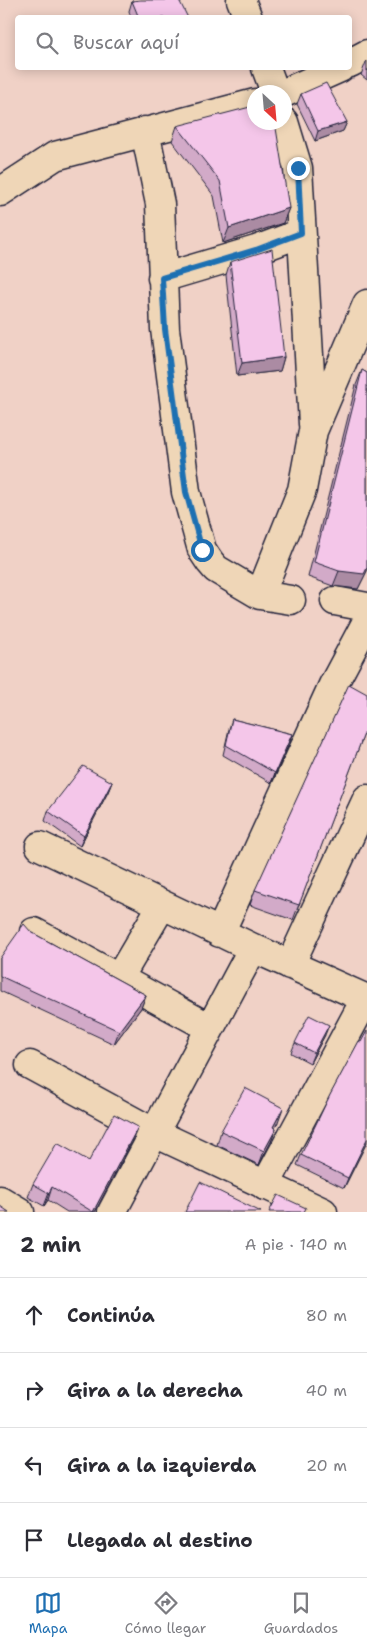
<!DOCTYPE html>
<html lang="es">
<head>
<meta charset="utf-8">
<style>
	:root { --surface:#fff; --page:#f2f2f3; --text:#2b2b33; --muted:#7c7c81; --line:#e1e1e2; --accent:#1f6fb2 }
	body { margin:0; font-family:"Shantell Sans",sans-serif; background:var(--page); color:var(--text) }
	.compass { position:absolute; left:247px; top:85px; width:45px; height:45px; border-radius:50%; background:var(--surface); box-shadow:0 2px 12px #0003; rotate:154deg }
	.stop { position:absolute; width:15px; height:15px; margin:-11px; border:4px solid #1f6fb2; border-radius:50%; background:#fff }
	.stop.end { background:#1f6fb2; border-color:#fff; box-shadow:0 1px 5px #0008 }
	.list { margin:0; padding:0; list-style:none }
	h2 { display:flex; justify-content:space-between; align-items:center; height:65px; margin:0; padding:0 20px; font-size:21px }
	h2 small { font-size:16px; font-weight:400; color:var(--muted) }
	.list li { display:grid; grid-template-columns:32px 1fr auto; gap:15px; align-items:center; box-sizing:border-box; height:75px; padding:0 20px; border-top:1px solid var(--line) }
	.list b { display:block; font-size:19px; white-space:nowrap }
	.list em { font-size:16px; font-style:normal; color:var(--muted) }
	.icon { flex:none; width:28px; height:28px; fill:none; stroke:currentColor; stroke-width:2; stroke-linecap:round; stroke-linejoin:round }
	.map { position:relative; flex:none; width:367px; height:1212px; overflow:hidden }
	.search { position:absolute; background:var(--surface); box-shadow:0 2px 12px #0003; left:15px; right:15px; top:15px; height:55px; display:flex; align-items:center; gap:12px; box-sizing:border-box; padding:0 18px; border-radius:5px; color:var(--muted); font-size:19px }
	.sheet { height:365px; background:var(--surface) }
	nav { display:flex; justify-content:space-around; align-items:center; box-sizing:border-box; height:70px; border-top:1px solid var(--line); background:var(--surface); font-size:14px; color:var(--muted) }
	nav a { display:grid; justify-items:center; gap:2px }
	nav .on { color:var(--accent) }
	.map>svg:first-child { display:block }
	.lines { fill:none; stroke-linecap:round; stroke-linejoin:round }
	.minor-casing { stroke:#22223b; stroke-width:31 }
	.minor { stroke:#efd6b7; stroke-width:28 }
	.wall { fill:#d2aac8; stroke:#22223b }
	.shaded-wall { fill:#ab8ba3; stroke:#22223b }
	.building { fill:#f4c6e9; stroke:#22223b }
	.route { stroke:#1f6fb2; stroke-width:6 }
</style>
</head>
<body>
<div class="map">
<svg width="367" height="1212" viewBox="0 0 367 1212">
	<rect width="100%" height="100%" fill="#f0d1c6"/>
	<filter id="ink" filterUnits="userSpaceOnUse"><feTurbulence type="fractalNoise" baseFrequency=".02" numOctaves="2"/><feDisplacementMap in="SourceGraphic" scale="10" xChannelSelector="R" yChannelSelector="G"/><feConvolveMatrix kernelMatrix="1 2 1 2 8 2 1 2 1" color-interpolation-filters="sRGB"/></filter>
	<g filter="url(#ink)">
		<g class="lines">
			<g class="minor-casing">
				<path id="minor" d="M241 0 248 18
					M350 63 367 54
					M266 68 275 92
					M284 93 340 68
					M284 122 298 168 313 424
					M145 131 160 204 165 329 186 492 202 550 210 562 216 569 260 595 291 600
					M0 192 55 156 255 103
					M162 278 256 250 301 233
					M260 595 302 490 313 431 367 304
					M335 601 367 607
					M40 846 253 948 367 999
					M34 932 210 1028
					M220 933 333 685 367 621
					M290 965 367 799
					M119 978 162 905
					M30 1065 155 1133 323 1212
					M265 1186 366 998
					M0 1200 20 1212
					M112 1212 253 948"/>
			</g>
			<use href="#minor" class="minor"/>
		</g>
		<path class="wall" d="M132 1 188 18H131L129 11Z
			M367 61V80L361 75 366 62Z
			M301 94 347 122 343 131 315 141 297 104Z
			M177 126 289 208 283 223 223 243 214 196 172 141Z
			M230 262 284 357 280 371 237 376 226 275Z
			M362 370 367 373V571L358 589 333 586 308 577 356 385Z
			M232 719 292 734 289 744 271 783 223 755 229 729Z
			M367 726 293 920 250 905 255 890Z
			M112 782 108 792 80 846 45 821 48 811Z
			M31 932 146 995 141 1008 114 1044 0 991V958Z
			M325 1035 310 1063 291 1053 295 1043Z
			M278 1122 275 1128 271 1142 259 1165 217 1145 221 1131Z
			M133 1139 95 1212H67L48 1200 44 1206 28 1197 33 1184 89 1161Z
			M367 1142 344 1188 297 1165 301 1155Z"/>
		<path class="shaded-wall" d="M347 122 343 131 315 141 318 131Z
			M289 208 283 223 223 243 229 228Z
			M284 357 280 371 237 376 242 363Z
			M367 568V571L358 589 333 586 339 571Z
			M292 734 289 744 271 783 275 773Z
			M112 782 108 792 80 846 84 836Z
			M146 995 141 1008 114 1044 119 1031Z
			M329 1025 325 1035 310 1063 314 1053Z
			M283 1108 278 1122 268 1141 273 1127Z
			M138 1127 133 1139 95 1212H93Z
			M276 1129 271 1142 259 1165 264 1151Z
			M367 1139V1142L344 1188 348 1178Z
			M52 1187 48 1200 44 1206 49 1193Z"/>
		<path class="building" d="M140 0H179L188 18H139L132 1Z
			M326 83 347 122 318 131 301 94Z
			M254 106V122H275L289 208 229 228 220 181 177 126Z
			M272 249 284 357 242 363 230 262Z
			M362 370 367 373V568L364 574 339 571 314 562Z
			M349 684 367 694V726L299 905 255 890Z
			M232 719 292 734 275 773 226 745Z
			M83 766 112 782 84 836 48 811Z
			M24 924 31 932 146 995 119 1031 0 976V958Z
			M309 1015 329 1025 314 1053 295 1043Z
			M367 1031V1139L348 1178 301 1155 330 1095 359 1041 361 1042Z
			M245 1088 283 1108 273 1127 276 1129 264 1151 221 1131Z
			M114 1114 138 1127 93 1212 52 1187 49 1193 33 1184 57 1143 89 1161Z
			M200 1182 261 1212H185Z
			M278 1195 306 1208 304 1212H269Z
			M0 1206 9 1212H0Z"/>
	</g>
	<g class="lines" filter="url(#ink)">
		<path class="route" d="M202 550 186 492 165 329 162 278 256 250 301 233 298 168"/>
	</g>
</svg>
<svg class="compass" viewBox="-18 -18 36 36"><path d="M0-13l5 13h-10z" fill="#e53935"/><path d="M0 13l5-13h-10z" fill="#7c7c81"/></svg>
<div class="stop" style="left:202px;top:550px"></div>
<div class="stop end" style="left:298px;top:168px"></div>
<div class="search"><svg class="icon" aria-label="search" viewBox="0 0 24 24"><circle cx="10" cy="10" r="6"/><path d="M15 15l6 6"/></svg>Buscar aquí</div>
</div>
<section class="sheet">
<h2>2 min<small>A pie · 140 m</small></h2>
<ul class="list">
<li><svg class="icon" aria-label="ahead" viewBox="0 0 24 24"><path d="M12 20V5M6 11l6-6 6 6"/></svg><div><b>Continúa</b></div><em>80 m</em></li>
<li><svg class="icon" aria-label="right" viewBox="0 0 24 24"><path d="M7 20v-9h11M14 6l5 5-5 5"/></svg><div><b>Gira a la derecha</b></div><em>40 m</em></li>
<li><svg class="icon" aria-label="left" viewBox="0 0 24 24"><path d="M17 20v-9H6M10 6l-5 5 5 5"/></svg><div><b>Gira a la izquierda</b></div><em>20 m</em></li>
<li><svg class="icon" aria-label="arrive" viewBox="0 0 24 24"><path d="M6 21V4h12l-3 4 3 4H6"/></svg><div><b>Llegada al destino</b></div></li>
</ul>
</section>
<nav>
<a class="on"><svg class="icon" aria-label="map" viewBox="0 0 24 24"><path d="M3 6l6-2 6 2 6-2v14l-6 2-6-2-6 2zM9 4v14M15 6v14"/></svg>Mapa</a>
<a><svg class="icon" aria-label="directions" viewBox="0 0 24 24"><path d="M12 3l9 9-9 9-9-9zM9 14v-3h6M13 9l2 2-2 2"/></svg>Cómo llegar</a>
<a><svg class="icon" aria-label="saved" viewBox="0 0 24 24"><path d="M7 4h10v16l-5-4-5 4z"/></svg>Guardados</a>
</nav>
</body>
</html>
